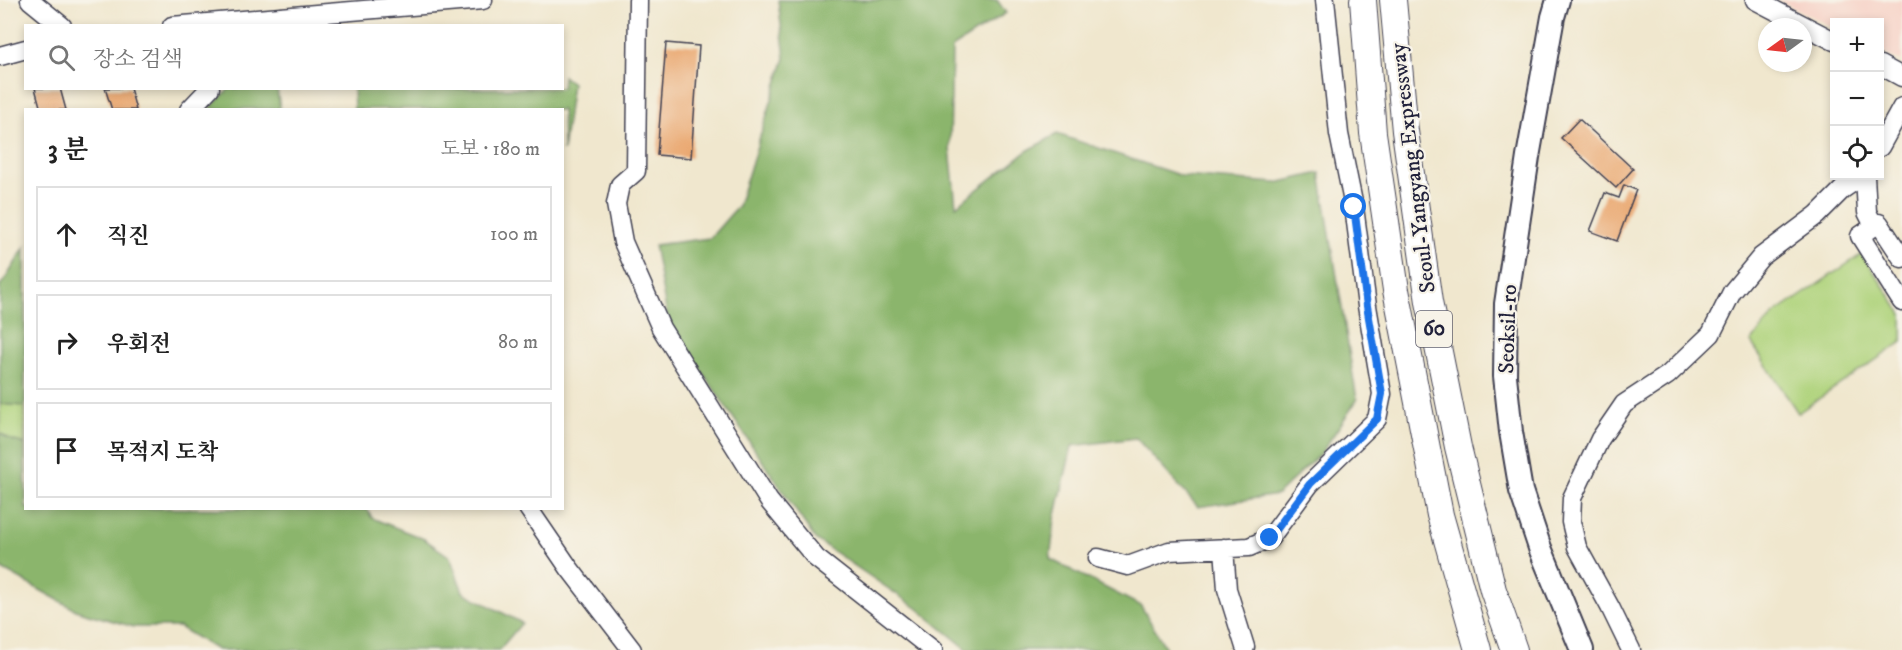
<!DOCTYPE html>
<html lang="ko">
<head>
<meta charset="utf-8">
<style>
	:root { --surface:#fff; --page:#f6f6f6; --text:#222; --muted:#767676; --line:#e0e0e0 }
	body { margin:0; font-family:"IM FELL DW Pica","Noto Serif KR",serif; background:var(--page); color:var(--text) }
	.controls { position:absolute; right:18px; top:18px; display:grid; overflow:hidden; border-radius:0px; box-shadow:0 3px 9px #0003 }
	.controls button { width:54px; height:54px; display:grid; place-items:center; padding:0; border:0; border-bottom:2px solid var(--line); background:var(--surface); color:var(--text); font:30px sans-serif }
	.compass { position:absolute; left:1758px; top:18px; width:54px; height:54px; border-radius:50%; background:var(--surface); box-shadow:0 3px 9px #0003; rotate:255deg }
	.stop { position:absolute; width:18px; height:18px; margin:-14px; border:4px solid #1a73e8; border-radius:50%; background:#fff }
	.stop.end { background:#1a73e8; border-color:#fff; box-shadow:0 2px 6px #0008 }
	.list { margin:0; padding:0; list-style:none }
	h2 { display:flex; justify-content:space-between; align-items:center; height:78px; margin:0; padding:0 24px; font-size:26px }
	h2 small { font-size:20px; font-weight:400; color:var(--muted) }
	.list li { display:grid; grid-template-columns:39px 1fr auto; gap:18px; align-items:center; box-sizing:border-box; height:96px; margin:0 12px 12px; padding:0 12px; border:2px solid var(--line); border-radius:0px }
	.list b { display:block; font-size:22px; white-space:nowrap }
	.list em { font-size:20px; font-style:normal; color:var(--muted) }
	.icon { flex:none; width:33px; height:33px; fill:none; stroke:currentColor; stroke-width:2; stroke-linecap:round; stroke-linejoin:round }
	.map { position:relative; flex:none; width:1902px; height:650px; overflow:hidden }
	.search { position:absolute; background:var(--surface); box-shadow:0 3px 9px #0003; left:24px; top:24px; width:540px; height:66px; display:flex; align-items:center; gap:15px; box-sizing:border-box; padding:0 21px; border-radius:0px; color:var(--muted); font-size:22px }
	.panel { position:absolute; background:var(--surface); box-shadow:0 3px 9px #0003; left:24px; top:108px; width:540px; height:402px; border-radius:0px }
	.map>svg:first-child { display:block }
	.built { fill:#f7d1c6 }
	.green { fill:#afd37c; stroke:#687a5c; stroke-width:1.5 }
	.forest { fill:#8bb56c; stroke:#566c54; stroke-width:1.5 }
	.building { fill:#eaa972 }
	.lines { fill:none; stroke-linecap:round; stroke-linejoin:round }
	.minor-casing { stroke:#414051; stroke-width:21 }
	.major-casing { stroke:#414051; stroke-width:26 }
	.highway-casing { stroke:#414051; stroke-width:28 }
	.minor { stroke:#fff; stroke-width:18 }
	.major { stroke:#fff; stroke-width:22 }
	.highway { stroke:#fff; stroke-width:26 }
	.route { stroke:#1a73e8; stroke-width:8 }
	.labels { text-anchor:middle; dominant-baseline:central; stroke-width:4.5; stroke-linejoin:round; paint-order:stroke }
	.shield { fill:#f7f3e8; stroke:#62616f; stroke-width:1.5 }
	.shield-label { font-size:21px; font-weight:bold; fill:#22223b }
	.street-label { font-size:22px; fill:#22223b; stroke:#f7f3e8 }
</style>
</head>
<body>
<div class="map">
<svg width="1902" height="650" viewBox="0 0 1902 650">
	<rect width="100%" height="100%" fill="#f7f3e8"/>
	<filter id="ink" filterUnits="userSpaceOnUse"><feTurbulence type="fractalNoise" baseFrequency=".0167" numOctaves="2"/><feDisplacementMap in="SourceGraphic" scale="12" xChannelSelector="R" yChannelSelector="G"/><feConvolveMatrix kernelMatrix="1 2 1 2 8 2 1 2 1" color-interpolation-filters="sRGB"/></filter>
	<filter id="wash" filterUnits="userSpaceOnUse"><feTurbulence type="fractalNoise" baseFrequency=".008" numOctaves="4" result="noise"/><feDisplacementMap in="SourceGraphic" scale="24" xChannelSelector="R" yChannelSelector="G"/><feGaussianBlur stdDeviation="1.35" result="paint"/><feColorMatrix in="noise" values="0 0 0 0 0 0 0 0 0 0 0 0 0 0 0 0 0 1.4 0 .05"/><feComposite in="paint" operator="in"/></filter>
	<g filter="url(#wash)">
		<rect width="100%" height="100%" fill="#f0e7ce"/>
		<path class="built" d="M1778 0H1902V60L1899 61 1880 51V22H1834V28Z"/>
		<path class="green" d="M1862 254 1902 314V342L1798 413 1751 342 1774 314Z
			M0 404 25 406V444L11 440 0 433Z"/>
		<path class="forest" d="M778 0H997L1006 13 952 48 950 148 956 206 1027 151 1057 134 1182 176 1276 183 1320 173 1357 400 1322 452 1277 495 1198 507 1136 438 1072 446 1055 519 1050 559 1141 606 1167 650H968L917 608 815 539 668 321 654 245 710 238 738 206 785 58Z
			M563 76 572 83 563 151 562 110 354 109 353 89 562 88Z
			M230 88 277 89 280 109H209Z
			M25 247V406L0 404V285L4 281Z
			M0 433 11 440 25 444 26 508 367 509 372 518 424 539 450 557 463 592 522 623 499 650H217L179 627H134L78 611 0 568Z"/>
		<g id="blocks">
			<path class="building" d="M666 43 699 46 691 158 657 155Z
				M35 88H60L66 110H41Z
				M105 88H130L136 110H112Z
				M1579 119 1633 169 1616 188 1561 138Z
				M1624 185 1636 190 1617 241 1590 231 1605 193 1619 198Z"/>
		</g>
	</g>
	<g filter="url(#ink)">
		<use href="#blocks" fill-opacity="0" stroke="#414051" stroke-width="1.5"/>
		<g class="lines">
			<g class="minor-casing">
				<path id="minor" d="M30 0 62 26
					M638 0 636 171 620 185 616 204 623 242 661 328 769 501 816 558 933 650
					M1755 0 1834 41
					M172 26 483 0
					M0 56 26 49
					M1880 65 1902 77
					M189 110 210 88
					M1880 147 1902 107
					M1865 176 1867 212 1874 226
					M1902 258 1879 223 1860 236 1902 302
					M528 508 569 568 632 650
					M1224 548 1227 589 1245 647
					M1098 558 1128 566 1169 551 1249 547 1270 538 1310 484 1377 419 1382 394 1367 306 1354 207 1339 134 1325 0
					M1631 650 1610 607 1577 547 1571 522 1572 498 1600 439 1624 404 1668 375 1711 334 1732 292 1761 257 1817 215 1843 189 1862 176"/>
			</g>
			<g class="major-casing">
				<path id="major" d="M1558 0 1553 17 1528 157 1506 304 1505 376 1511 432 1521 491 1540 548 1582 650"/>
			</g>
			<g class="highway-casing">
				<path id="highway" d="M1363 0 1373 133 1396 290 1440 515 1478 650
					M1393 0 1405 131 1429 302 1458 447 1493 590 1514 650"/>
			</g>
			<use href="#minor" class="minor"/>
			<use href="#major" class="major"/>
			<use href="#highway" class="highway"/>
		</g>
	</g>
	<g class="lines" filter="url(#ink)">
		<path class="route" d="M1270 538 1310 484 1377 419 1382 394 1367 306 1354 207"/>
	</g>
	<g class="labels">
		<rect class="shield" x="1416" y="311" width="36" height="36" rx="4.5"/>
		<g class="shield-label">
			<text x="1434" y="329">60</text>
		</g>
		<g class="street-label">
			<text transform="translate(1413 168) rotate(-97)">Seoul-Yangyang Expressway</text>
			<text transform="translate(1508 329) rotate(-88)">Seoksil-ro</text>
		</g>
	</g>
</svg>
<div class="controls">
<button>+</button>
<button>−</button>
<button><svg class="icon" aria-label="locate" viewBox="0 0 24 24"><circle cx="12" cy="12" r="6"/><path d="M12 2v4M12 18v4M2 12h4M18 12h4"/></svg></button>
</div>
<svg class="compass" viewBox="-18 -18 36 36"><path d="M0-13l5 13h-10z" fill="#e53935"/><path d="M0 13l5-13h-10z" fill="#767676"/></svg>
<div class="stop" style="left:1354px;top:207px"></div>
<div class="stop end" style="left:1270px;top:538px"></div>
<div class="search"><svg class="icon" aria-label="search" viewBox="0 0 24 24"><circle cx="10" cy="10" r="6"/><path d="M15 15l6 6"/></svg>장소 검색</div>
<section class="panel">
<h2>3 분<small>도보 · 180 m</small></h2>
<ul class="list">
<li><svg class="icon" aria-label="ahead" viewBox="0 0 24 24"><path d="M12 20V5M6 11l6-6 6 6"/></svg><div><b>직진</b></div><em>100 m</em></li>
<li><svg class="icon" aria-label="right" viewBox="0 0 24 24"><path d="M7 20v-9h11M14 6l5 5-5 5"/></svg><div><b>우회전</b></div><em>80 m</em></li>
<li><svg class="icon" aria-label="arrive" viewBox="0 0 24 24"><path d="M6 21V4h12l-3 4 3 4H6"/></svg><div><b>목적지 도착</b></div></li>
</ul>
</section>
</div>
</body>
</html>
